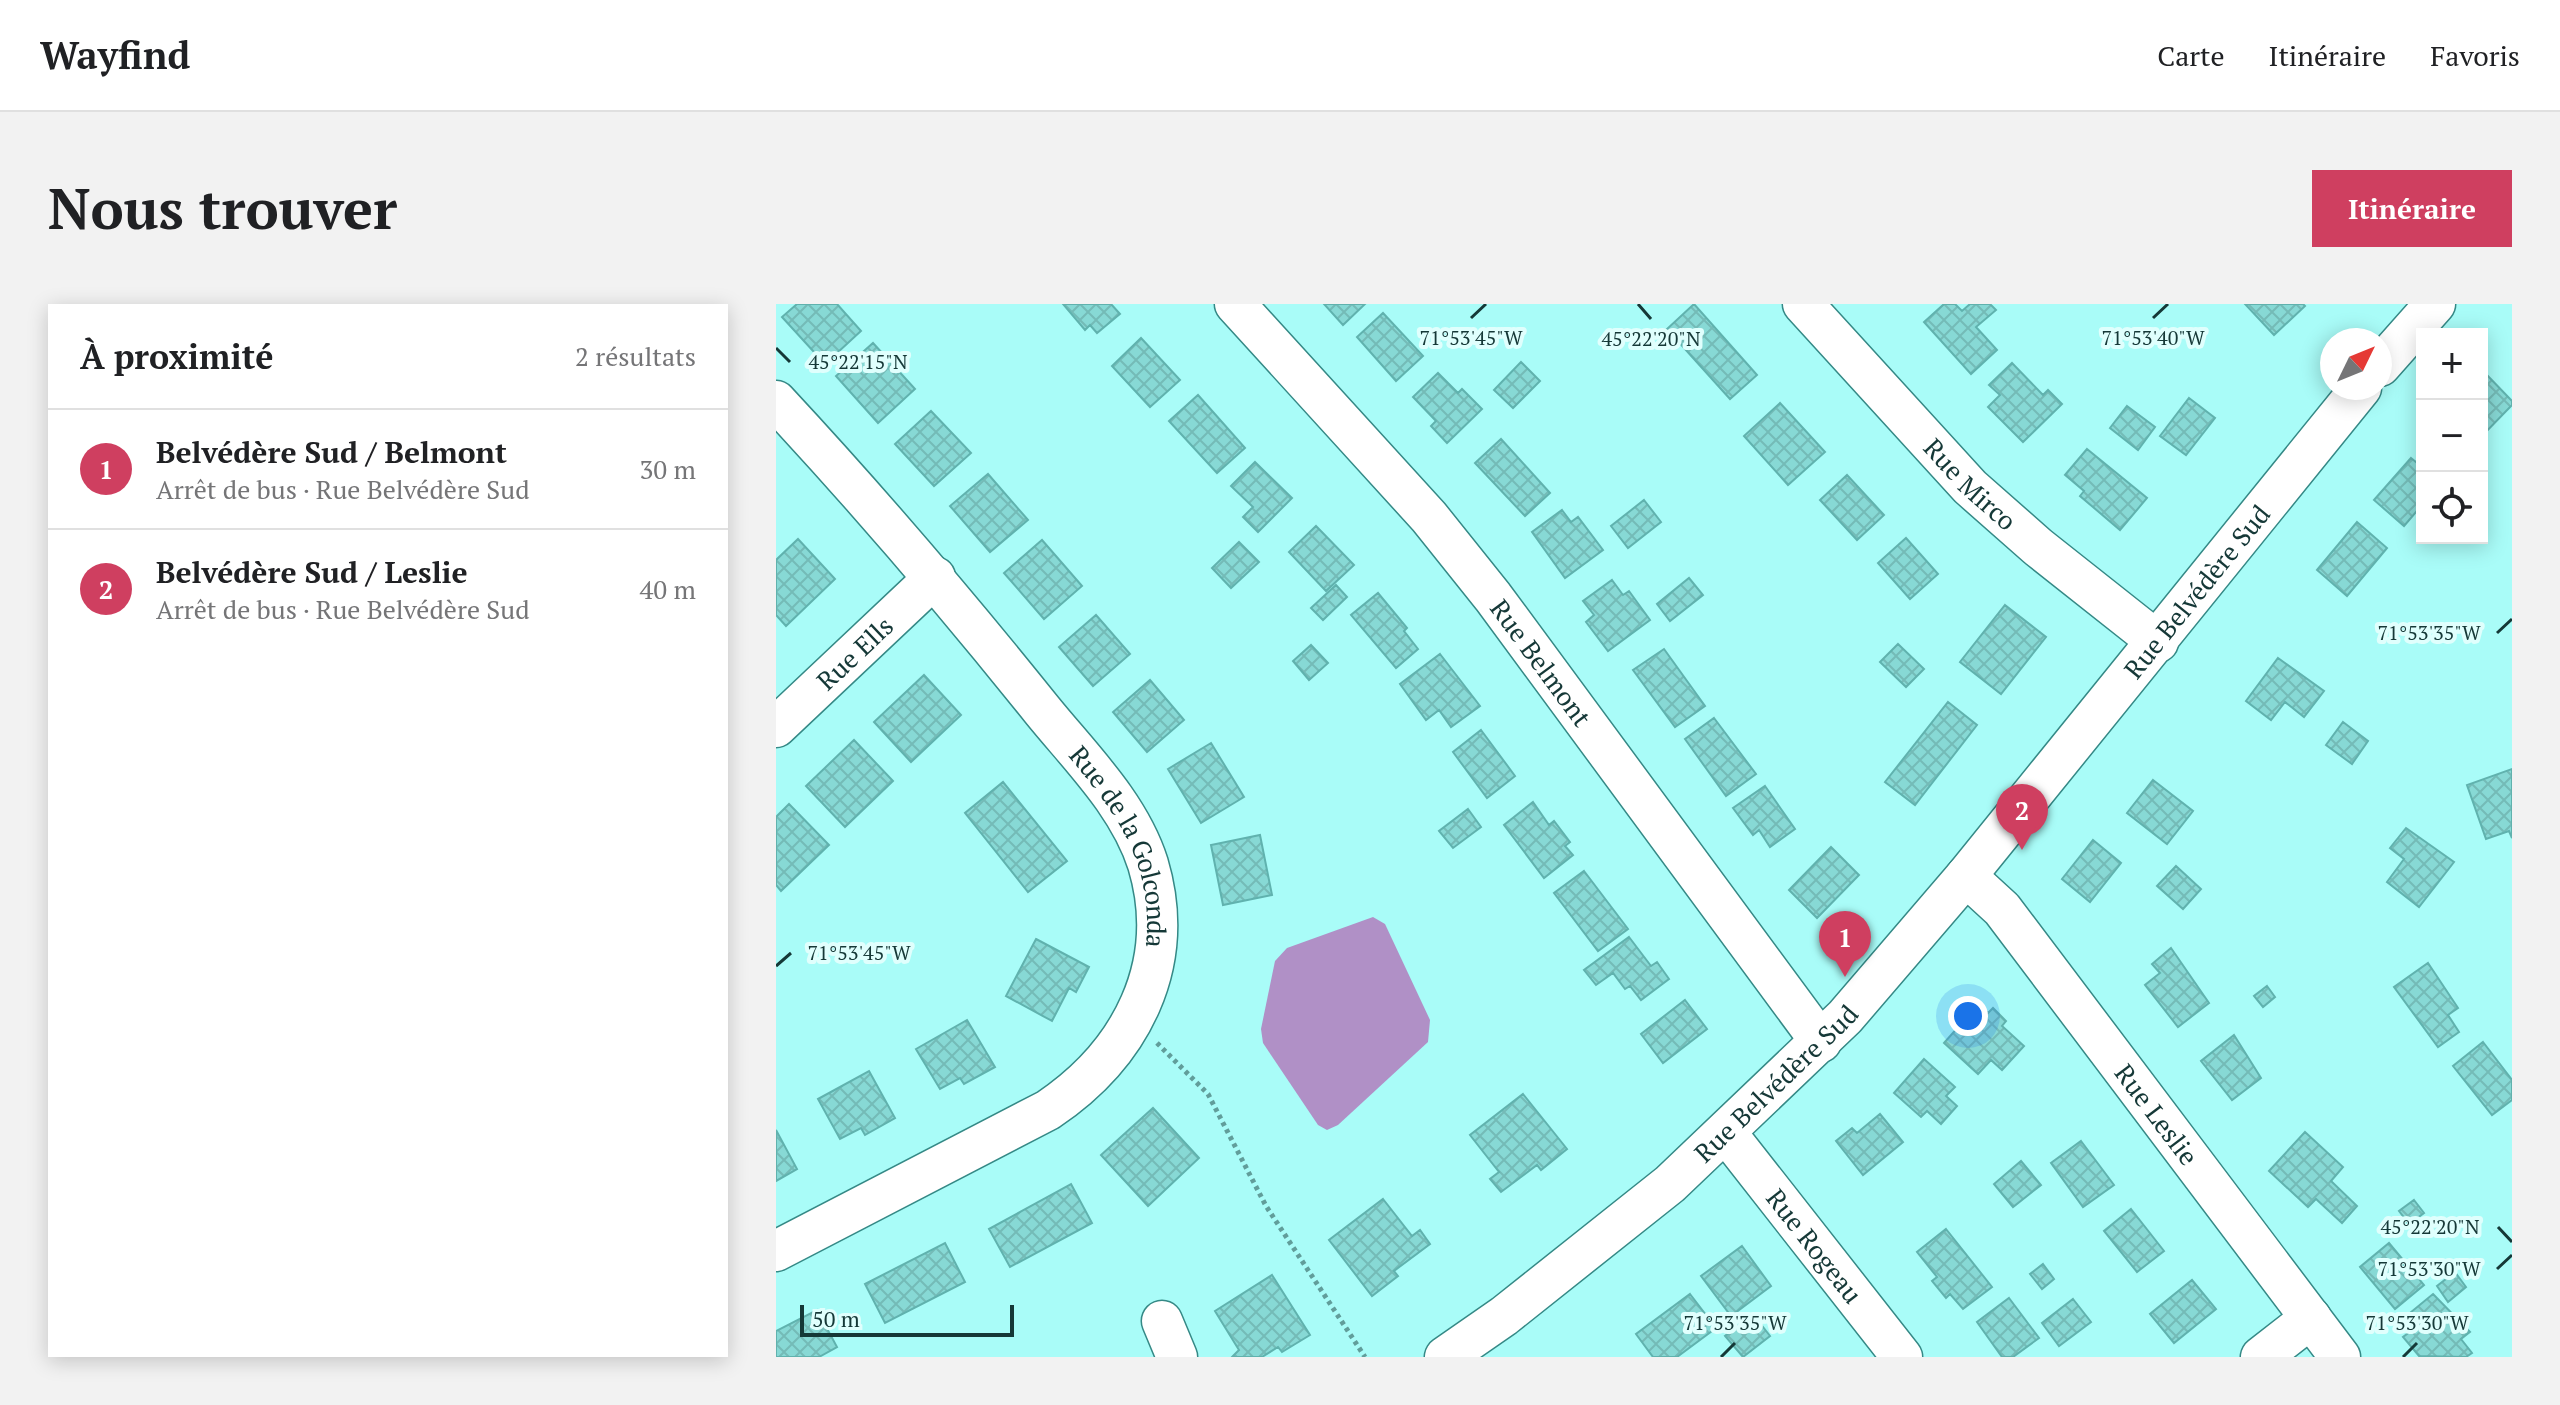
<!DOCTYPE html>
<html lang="fr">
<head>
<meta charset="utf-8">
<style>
	:root { --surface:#fff; --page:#f2f2f2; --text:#202124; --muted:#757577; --line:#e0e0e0; --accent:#cf3f60 }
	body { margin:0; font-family:"PT Serif",serif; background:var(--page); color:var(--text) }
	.controls { position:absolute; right:24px; top:24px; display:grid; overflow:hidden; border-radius:0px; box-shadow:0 4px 20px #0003 }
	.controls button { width:72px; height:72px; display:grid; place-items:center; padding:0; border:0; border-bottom:2px solid var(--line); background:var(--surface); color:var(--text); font:40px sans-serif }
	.compass { position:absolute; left:1544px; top:24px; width:72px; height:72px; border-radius:50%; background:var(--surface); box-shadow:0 4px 20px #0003; rotate:47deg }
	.scale { position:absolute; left:24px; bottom:20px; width:214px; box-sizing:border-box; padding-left:8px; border:4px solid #153837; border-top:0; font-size:22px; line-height:28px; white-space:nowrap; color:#153837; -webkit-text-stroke:6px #e0fffd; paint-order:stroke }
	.you { position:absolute; left:1192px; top:712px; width:28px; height:28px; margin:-20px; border:6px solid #fff; border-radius:50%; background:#1a73e8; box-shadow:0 0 0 12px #1a73e833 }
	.badge { display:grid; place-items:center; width:52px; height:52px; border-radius:50%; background:var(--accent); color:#fff; font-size:26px; font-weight:700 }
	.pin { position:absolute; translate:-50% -66px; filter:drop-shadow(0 2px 4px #0008) }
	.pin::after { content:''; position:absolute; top:42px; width:28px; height:24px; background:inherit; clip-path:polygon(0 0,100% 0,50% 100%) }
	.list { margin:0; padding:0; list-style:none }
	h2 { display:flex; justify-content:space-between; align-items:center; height:104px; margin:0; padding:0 32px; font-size:34px }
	h2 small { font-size:26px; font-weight:400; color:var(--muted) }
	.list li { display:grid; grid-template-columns:52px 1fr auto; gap:24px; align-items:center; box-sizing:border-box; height:120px; padding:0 32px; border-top:2px solid var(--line) }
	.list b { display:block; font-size:30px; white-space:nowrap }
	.list p { margin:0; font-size:26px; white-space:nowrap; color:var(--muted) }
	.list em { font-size:26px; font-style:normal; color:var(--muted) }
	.icon { flex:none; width:44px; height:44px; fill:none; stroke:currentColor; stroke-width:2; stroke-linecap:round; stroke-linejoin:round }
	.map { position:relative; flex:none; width:1736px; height:1053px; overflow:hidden; border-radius:0px }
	header { display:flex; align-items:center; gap:48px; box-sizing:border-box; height:112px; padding:0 40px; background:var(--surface); border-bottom:2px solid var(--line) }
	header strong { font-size:38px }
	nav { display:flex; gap:44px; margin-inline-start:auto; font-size:28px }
	.intro { display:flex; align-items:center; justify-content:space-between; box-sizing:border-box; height:192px; padding:0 48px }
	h1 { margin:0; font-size:56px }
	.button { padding:20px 36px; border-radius:0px; background:var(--accent); color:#fff; font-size:28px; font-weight:700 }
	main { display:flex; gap:48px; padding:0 48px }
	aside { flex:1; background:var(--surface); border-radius:0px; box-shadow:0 4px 20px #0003 }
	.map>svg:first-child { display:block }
	.water { fill:#b090c6 }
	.building { fill:url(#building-cross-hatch); stroke:#60b2ae; stroke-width:2 }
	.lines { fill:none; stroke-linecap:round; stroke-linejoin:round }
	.minor-casing { stroke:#358986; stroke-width:43 }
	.path { stroke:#619d9a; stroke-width:5; stroke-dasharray:4 4; stroke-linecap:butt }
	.minor { stroke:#fff; stroke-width:40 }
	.ticks { fill:none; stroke:#153837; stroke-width:3 }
	.labels { text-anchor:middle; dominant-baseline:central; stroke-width:8; stroke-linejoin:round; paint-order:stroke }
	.street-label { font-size:26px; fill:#153837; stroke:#e0fffd }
	.ticks-label { font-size:20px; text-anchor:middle; fill:#153837; stroke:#e0fffd; stroke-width:8; stroke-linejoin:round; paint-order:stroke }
</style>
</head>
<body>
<header>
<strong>Wayfind</strong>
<nav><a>Carte</a><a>Itinéraire</a><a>Favoris</a></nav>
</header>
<div class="intro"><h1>Nous trouver</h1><a class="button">Itinéraire</a></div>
<main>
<aside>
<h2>À proximité<small>2 résultats</small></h2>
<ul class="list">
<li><span class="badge">1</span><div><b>Belvédère Sud / Belmont</b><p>Arrêt de bus · Rue Belvédère Sud</p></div><em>30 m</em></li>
<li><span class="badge">2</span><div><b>Belvédère Sud / Leslie</b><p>Arrêt de bus · Rue Belvédère Sud</p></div><em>40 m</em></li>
</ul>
</aside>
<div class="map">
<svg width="1736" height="1053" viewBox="0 0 1736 1053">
	<defs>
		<pattern id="building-cross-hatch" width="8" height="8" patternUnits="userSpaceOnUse" patternTransform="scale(2)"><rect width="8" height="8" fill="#87d9d5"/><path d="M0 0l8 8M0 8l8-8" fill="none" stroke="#74bbb7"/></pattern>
	</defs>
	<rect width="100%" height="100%" fill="#a9fcf8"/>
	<path class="water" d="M597 613 609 620 654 716 652 738 562 821 551 826 542 821 487 739 485 725 499 657 511 644Z"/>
	<path class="building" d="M21 0H61L85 27 49 60 6 13Z
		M287 0H335L344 10 321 29 314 21 309 26Z
		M548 0H589L567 21Z
		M918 0 981 71 954 95 891 25Z
		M1168 0H1179L1186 7 1194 0H1214L1220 6 1200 23 1221 46 1195 70 1148 18Z
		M1469 0H1527L1529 2 1498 31Z
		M607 9 647 52 620 77 581 33Z
		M365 34 404 76 374 103 336 62Z
		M97 39 139 85 102 119 60 72Z
		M745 58 764 77 737 104 718 86Z
		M1236 59 1267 91 1272 86 1286 100 1247 138 1212 103 1224 91 1213 81Z
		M662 69 682 89 686 85 706 105 671 139 655 122 660 117 637 93Z
		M1709 69 1736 97V101L1706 132Z
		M422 91 469 144 441 169 393 117Z
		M1413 94 1439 114 1410 151 1384 132Z
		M1004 99 1049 148 1012 181 968 132Z
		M1351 102 1379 123 1362 146 1334 124Z
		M155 107 195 149 158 182 119 140Z
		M725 135 774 189 749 212 699 159Z
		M1311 145 1371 194 1344 226 1304 192 1308 187 1289 171Z
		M1635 154 1646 163V201L1628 222 1598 196Z
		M479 158 516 194 482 228 467 213 477 203 455 182Z
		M212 170 252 216 214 248 174 202Z
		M1071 171 1108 211 1081 236 1044 196Z
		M868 196 885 218 852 244 835 222Z
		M786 206 795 218 802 213 827 246 789 274 756 228Z
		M1581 218 1611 244 1571 292 1541 266Z
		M540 222 578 261 550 287 513 248Z
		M1130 234 1162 270 1134 295 1102 259Z
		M22 235 59 275 10 322 0 311V256Z
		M266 236 306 282 268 315 228 269Z
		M463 238 483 258 455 284 436 264Z
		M913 274 927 291 894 317 881 300Z
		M836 276 847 291 853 287 874 316 832 347 810 318 818 311 807 297Z
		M560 281 571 293 547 316 535 304Z
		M602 289 631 324 628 327 642 345 620 364 575 311Z
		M1229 301 1270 333 1225 390 1184 358Z
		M320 311 354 350 317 382 283 343Z
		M1122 340 1148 365 1130 383 1104 358Z
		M535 341 552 359 533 376 517 357Z
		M888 345 929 402 899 423 857 366Z
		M664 350 704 402 675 423 663 406 650 416 624 380Z
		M1502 354 1548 387 1528 413 1509 398 1495 416 1470 397Z
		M148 371 185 411 135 458 98 418Z
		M374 376 408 416 371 448 337 408Z
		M1172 398 1201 421 1139 501 1109 478Z
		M938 414 980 470 950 492 909 435Z
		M1567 418 1592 437 1576 460 1550 441Z
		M705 426 739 472 711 494 677 448Z
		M78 436 117 477 69 523 30 482Z
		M435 439 468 493 425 519 392 465Z
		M1736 465V534L1733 527 1710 535 1691 481Z
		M1377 476 1417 507 1391 540 1351 509Z
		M227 478 291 557 252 588 189 509Z
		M989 482 1019 525 994 543 983 526 977 531 957 504Z
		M757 498 773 521 778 517 794 538 789 542 797 551 768 574 728 521Z
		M13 500 53 541 5 587 0 581V513Z
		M692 505 705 523 677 544 663 527Z
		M1630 524 1678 558 1643 603 1611 578 1628 555 1614 544Z
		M484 531 496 591 447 601 435 541Z
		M1317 536 1345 559 1314 598 1286 575Z
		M1055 543 1083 571 1041 614 1013 586Z
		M1400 562 1425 585 1407 605 1381 582Z
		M808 567 852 625 822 647 778 589Z
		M853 633 875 662 881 658 893 675 865 696 854 682 849 685 837 669 820 681 808 666Z
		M260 635 313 663 300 688 293 684 276 717 230 692Z
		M1395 644 1433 699 1402 723 1369 681 1384 669 1376 660Z
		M1652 659 1682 704 1672 711 1683 728 1662 743 1618 683Z
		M1491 682 1499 693 1487 703 1478 692Z
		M909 696 931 725 887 759 865 730Z
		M1198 696 1212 709 1217 704 1230 717 1226 722 1248 742 1226 766 1215 756 1202 770 1168 739 1184 721 1179 716Z
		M191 716 219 763 188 780 184 774 164 785 140 745Z
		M1458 731 1485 774 1456 796 1425 757Z
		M1707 738 1736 776V796L1716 811 1677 762Z
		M1148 755 1179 783 1170 792 1181 802 1165 820 1151 807 1145 813 1118 789Z
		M93 767 119 814 89 831 85 824 64 835 42 795Z
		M747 790 791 845 765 866 761 861 725 888 714 875 723 868 694 831Z
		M377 804 423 854 372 902 325 851Z
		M1104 810 1127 838 1087 871 1060 837 1076 824 1081 829Z
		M0 826 21 865 0 877Z
		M1529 828 1567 863 1555 877 1581 902 1566 919 1540 895 1532 903 1493 867Z
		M1305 837 1338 881 1307 903 1275 859Z
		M1245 857 1265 881 1237 903 1218 880Z
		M295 880 316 919 234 963 213 925Z
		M607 895 636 932 644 926 654 940 618 967 622 972 596 992 553 936Z
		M1638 896 1648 909 1633 920 1623 907Z
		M1355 905 1388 947 1361 968 1328 927Z
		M1170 925 1216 983 1187 1005 1174 990 1170 994 1156 977 1161 973 1141 948Z
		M169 939 189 978 109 1019 89 980Z
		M1613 939 1648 981 1619 1005 1584 963Z
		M966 942 995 982 955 1012 925 972Z
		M1267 960 1278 975 1266 985 1254 970Z
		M1679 968 1690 983 1672 998 1661 982Z
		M496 971 534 1031 506 1048 502 1043 486 1053H456L463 1046 439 1007Z
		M1416 976 1440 1005 1398 1039 1374 1010Z
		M914 990 940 1024 901 1053H877L860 1030Z
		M1657 990 1694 1028 1685 1035 1696 1049 1690 1053 1643 1052 1627 1033 1639 1024 1629 1013Z
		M1233 994 1263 1034 1237 1053H1226L1201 1018Z
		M1297 995 1315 1018 1283 1042 1266 1019Z
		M41 1006 61 1043 43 1053H0V1027Z
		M977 1010 994 1032 967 1053 949 1032Z"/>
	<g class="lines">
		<g class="minor-casing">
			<g id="minor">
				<path id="s1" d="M459 0 653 213 717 293 1045 738"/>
				<path id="s2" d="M1027 0 1194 183 1262 243 1382 338"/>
				<path d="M1604 62 1659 0"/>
				<path id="s3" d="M0 97C93 197 181 300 266 406 304 453 353 500 372 560 402 661 355 750 272 806L0 947"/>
				<path id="s4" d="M0 423 159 273"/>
				<path id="s5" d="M1190 572 1226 605 1564 1053"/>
				<path id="s6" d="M951 830 1126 1053"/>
				<path d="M386 1017 401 1053"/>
				<path id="s7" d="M669 1053 728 1012 894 880 1069 713 1190 572 1585 84"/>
				<path d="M1485 1053 1535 1014"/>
			</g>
		</g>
		<path class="path" d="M381 739 432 790 490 902 589 1053"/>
		<use href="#minor" class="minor"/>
	</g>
	<path class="ticks" d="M862 0 875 15M695 14 710 0M1377 14 1392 0M0 44 14 58M1721 329 1736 315M0 662 15 649M1722 923 1736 938M1721 965 1736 951M945 1053 959 1039M1627 1053 1641 1039"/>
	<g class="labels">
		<g class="street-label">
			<text stroke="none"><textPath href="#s2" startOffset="246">Rue Mirco</textPath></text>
			<text stroke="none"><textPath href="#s7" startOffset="1078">Rue Belvédère Sud</textPath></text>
			<text stroke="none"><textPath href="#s4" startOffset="108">Rue Ells</textPath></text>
			<text stroke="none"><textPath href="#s1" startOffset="472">Rue Belmont</textPath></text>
			<text stroke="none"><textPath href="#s3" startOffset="570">Rue de la Golconda</textPath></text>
			<text stroke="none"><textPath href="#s7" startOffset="430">Rue Belvédère Sud</textPath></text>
			<text stroke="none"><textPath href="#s5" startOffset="306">Rue Leslie</textPath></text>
			<text stroke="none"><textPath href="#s6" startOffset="142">Rue Rogeau</textPath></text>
		</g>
	</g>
	<g class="ticks-label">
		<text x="695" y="41">71°53'45"W</text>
		<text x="1377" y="41">71°53'40"W</text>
		<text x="875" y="42">45°22'20"N</text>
		<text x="82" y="65">45°22'15"N</text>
		<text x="1653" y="336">71°53'35"W</text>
		<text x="83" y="656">71°53'45"W</text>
		<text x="1654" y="930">45°22'20"N</text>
		<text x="1653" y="972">71°53'30"W</text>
		<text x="959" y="1026">71°53'35"W</text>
		<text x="1641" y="1026">71°53'30"W</text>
	</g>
</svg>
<div class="controls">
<button>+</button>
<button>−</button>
<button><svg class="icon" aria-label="locate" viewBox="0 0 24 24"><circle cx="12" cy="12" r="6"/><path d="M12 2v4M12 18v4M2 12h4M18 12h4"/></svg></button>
</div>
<svg class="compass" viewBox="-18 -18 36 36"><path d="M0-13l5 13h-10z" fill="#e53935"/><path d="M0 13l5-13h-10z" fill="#757577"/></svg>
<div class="scale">50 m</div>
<div class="you"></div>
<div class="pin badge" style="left:1069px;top:673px">1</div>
<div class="pin badge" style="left:1246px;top:546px">2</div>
</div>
</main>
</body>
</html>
